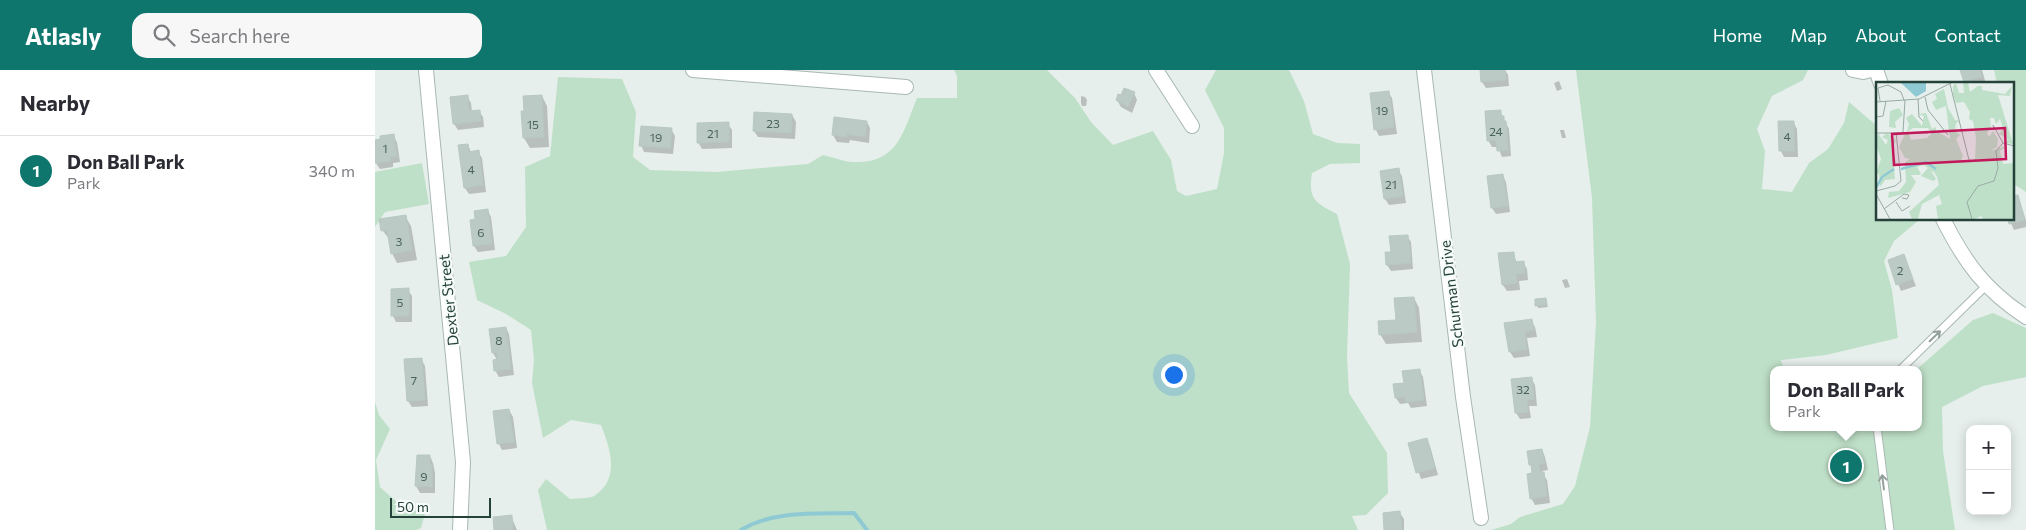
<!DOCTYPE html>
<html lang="en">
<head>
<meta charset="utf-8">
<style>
	:root { --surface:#fff; --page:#f7f7f7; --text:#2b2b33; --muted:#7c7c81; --line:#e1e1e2; --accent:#0f766e }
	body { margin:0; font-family:Commissioner,sans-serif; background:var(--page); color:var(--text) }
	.controls { position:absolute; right:15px; bottom:15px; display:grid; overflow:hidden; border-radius:10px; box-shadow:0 2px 12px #0003 }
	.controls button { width:45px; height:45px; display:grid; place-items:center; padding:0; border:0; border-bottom:1px solid var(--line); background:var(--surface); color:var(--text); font:25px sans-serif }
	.scale { position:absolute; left:15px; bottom:12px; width:101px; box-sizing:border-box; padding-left:5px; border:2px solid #24423a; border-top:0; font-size:14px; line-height:18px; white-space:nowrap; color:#24423a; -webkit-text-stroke:4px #f7fbf9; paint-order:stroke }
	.you { position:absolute; left:798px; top:304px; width:18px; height:18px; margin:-12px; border:4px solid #fff; border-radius:50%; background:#1a73e8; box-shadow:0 0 0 8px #1a73e833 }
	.badge { display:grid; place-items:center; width:32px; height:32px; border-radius:50%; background:var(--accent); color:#fff; font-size:16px; font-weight:700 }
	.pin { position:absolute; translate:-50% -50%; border:2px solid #fff; box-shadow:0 1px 5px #0006 }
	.popup { position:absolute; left:1395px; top:296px; width:152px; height:65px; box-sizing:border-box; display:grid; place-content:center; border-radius:10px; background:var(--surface); filter:drop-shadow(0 1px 4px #0005); font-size:16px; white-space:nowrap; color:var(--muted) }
	.popup b { font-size:19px; color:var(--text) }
	.popup::after { content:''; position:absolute; left:50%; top:100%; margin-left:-10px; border:10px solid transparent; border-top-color:var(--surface) }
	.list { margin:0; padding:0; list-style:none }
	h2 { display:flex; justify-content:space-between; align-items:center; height:65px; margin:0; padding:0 20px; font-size:21px }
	h2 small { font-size:16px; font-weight:400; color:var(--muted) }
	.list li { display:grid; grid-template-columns:32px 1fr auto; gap:15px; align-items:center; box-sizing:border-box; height:70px; padding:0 20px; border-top:1px solid var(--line) }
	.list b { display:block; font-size:19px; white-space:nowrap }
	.list p { margin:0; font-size:16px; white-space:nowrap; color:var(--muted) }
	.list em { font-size:16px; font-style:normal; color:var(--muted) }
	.icon { flex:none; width:28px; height:28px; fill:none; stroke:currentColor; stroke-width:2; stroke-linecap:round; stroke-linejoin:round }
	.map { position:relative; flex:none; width:1651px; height:460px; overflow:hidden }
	header { display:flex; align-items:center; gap:30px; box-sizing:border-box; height:70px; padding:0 25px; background:var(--accent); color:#fff }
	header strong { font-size:24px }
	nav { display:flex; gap:28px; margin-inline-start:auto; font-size:18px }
	.search { width:350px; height:45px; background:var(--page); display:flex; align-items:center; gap:12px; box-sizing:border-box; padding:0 18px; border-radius:15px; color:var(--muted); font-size:19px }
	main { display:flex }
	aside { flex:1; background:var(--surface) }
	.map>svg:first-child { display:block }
	.green { fill:#bfe0c8 }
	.shadow { fill:#0003 }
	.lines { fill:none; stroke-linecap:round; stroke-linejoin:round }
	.stream { stroke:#8ec9d4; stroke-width:4 }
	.building { fill:#bbcac4; stroke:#b8c9c2 }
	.lane-casing { stroke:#a8b8b2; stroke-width:9 }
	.street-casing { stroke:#a8b8b2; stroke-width:16 }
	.lane { stroke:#fff; stroke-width:7 }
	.street { stroke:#fff; stroke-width:14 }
	.oneway { stroke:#92a09c }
	.labels { text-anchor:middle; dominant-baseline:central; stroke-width:4.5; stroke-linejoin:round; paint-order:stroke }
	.number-label { font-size:12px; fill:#4a645c }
	.street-label { font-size:15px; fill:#24423a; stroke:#f7fbf9 }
	.inset-river { fill:none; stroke:#8ec9d4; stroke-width:2.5 }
	.inset-road { fill:none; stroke:#98aaa4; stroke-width:1 }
	.view { fill:#c2185b; fill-opacity:0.15; stroke:#c2185b; stroke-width:2.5 }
	.inset-edge { fill:none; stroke:#24423a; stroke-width:2.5 }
</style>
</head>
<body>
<header>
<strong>Atlasly</strong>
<div class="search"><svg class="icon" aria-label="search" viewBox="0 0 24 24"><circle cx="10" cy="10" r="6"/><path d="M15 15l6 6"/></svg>Search here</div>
<nav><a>Home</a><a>Map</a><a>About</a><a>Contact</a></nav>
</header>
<main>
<aside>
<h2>Nearby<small></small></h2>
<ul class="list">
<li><span class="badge">1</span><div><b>Don Ball Park</b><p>Park</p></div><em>340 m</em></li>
</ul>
</aside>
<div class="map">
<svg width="1651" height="460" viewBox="0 0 1651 460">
	<rect width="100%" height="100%" fill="#e6efeb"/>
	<path class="green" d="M579 0H672L700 28 716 52 738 75 778 61 796 90 802 121 811 126 842 119 849 83V58L830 20 841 0H914L929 31 938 64 962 73 985 74V93L955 94 937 103C933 129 940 133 962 144L975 194 972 287 974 323 1012 383 1013 423 991 445 977 446 983 460H172L163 420 171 409 195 429C202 428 213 429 219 426 246 409 235 378 226 355L196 350 168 368 157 313 159 290 156 260 131 244 102 230 94 192 131 186 151 157 150 97 175 86 183 7 247 9 261 42 258 87 275 100 342 102 433 94 448 85C458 87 469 92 478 92 523 94 528 62 542 28H582V6Z
		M1201 0H1433L1428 10 1397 26 1382 59 1390 81 1387 119 1417 122 1434 93 1453 79 1469 53 1474 32 1502 56V149H1543L1544 150 1519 171 1509 191 1517 220 1523 268 1451 285 1406 290 1409 300H1398V357H1544L1542 299 1598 250 1618 243 1651 258V307L1608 316 1567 337 1568 381 1580 460H1116L1136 454 1145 447 1188 434 1200 416 1215 357 1221 252 1217 128Z
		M1619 0H1651V122L1637 113V14H1622Z
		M47 93 54 134 10 142 0 157V102Z
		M0 332 4 345 15 359 1 390 5 417 24 434 50 444 46 458 41 460H0Z"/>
	<path class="shadow" d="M1106 0H1130L1133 5 1134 16 1111 18 1107 12Z
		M1587 0H1607L1611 14H1591Z
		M1184 11 1187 19 1182 21 1179 13Z
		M1013 22 1017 28 1022 64 1004 66 1001 60Z
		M759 23 762 30 757 43 746 37 742 30Z
		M92 26 96 33 97 42 104 41 108 47 109 57 83 60 79 54Z
		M167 26 172 36 174 77 155 78 149 68Z
		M706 26 710 27 712 30 711 36H707L706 33Z
		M1125 41 1134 59 1136 86 1127 87 1123 77H1117L1113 70Z
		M417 45 421 52 420 69 383 67 379 61Z
		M460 48 492 52 495 58 494 73 475 70 474 73 462 72 458 65Z
		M1418 52 1422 59 1423 87H1409L1406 81Z
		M353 54 357 60V78L327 79 323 72Z
		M296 59 300 66 298 84 269 82 266 75Z
		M1185 60H1189L1191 68H1187Z
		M18 66 22 72 25 92 18 93V97L5 99 1 93 0 71Z
		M93 75 96 82H103L107 88 111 122 94 124 90 118Z
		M1023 100 1027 106 1031 133 1014 135 1010 129Z
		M1128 106 1131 112 1135 142 1121 144 1117 138 1113 107Z
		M1642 126 1651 150V157L1639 160 1634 149H1637Z
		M113 141 116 147 120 180 103 182 99 176 101 150Z
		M30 146 36 156 42 190 22 193 17 183 15 170 8 161 6 150Z
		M1032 166 1036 172 1038 199 1016 201 1012 195Z
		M1138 183 1142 193 1148 192 1152 199 1153 210 1144 211 1145 220 1132 221 1128 215Z
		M1529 186 1541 216 1526 221 1514 191Z
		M1192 209 1195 217 1190 218 1187 210Z
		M33 220 37 226V252H21L18 246Z
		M1039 228 1044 238 1047 272 1011 274 1005 264 1022 251Z
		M1170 229 1173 237 1163 238 1162 235Z
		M1156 250 1160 257 1162 267 1152 268 1155 286 1139 288 1135 282 1131 255Z
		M131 258 134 264 139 305 124 307 120 300 122 290 118 283Z
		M46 289 50 296 53 336 37 337 33 331Z
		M1044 300 1048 307 1052 336 1036 338 1033 333 1025 334 1021 328 1020 315 1030 314Z
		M1156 308 1160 315 1162 336H1154L1156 348 1145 349 1141 343Z
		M134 340 138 347 142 378 127 380 124 374Z
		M1051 369 1055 376 1063 405 1046 409 1034 374Z
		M1167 380 1170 387 1173 400 1167 401V403L1172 410 1175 433 1160 435 1156 428 1159 404 1153 382Z
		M43 386H55L58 393 60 403V423H45L41 416Z
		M1025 443 1029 449V460H1010Z
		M136 446 142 460H120Z"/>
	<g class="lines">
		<path class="stream" d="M366 460C399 440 441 444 479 443L492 460"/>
	</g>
	<path class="building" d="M1105 0H1130L1131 10 1106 12Z
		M1585 0H1605L1607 7 1589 12Z
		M749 18 760 22 753 37 741 30 743 24 746 25Z
		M1014 21 1019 57 999 60 995 23Z
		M93 25 94 41 105 40 106 51 78 54 75 27Z
		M167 25 169 67 148 68 146 41H149L148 26Z
		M1126 40V46H1129V51H1131L1133 80 1122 81 1121 70 1112 71 1110 41Z
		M379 42 417 44 416 63 378 61Z
		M459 47 492 51 490 67 472 64 471 67 457 65Z
		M1403 51H1419L1420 81H1404Z
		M354 52V72L322 73V53Z
		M266 56 297 58 295 78 264 76Z
		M19 64 22 86 15 87V91L0 93V70L5 69V66Z
		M93 74 94 82 104 80 108 115 89 118 83 75Z
		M1024 98 1028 126 1009 129 1005 101Z
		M1128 104 1133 136 1116 138 1112 106Z
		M1643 125 1650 150 1634 154 1633 149H1637V126Z
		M113 139 117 174 98 176 95 150 100 149 99 141Z
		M31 145 37 180 16 184 12 160 6 161 4 149Z
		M1033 165 1036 193 1011 195 1010 182H1016L1014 166Z
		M1139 182 1140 192 1149 191 1150 203 1141 204 1142 213 1127 215 1123 183Z
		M1529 184 1538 209 1521 215 1513 190Z
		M34 218V246H16V219Z
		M1039 227 1042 262 1004 265 1003 251 1021 250 1019 228Z
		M1171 228 1172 235 1160 236V229Z
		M1157 249 1159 260 1150 262 1152 279 1134 282 1129 253Z
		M131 257 136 299 119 301 118 290 123 289 122 282 117 283 114 259Z
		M47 288 50 330 32 331 29 289Z
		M1045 299 1049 330 1031 332 1030 327 1020 328 1018 314 1029 313 1027 301Z
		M1157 307 1159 329 1152 330 1153 342 1140 343 1136 309Z
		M134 339 139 372 122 374 118 341Z
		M1052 368 1060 398 1041 403 1033 373Z
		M1167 379 1170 393 1164 394 1165 402H1169L1172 426 1155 429 1152 404 1157 403 1156 395H1154L1152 381Z
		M42 385H55V395H57V417L40 416Z
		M1025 441 1027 460H1009L1008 443Z
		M137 445 138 460H119L118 447Z"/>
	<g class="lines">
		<g class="lane-casing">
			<path id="lane" d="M1525 300 1611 216
				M1502 357 1515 460"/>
		</g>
		<g class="street-casing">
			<path id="street" d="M51 0 88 392 85 460
				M318 0 531 17
				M781 0 817 56
				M1049 0 1088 327 1106 448
				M1478 0 1488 2 1495 0
				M1501 0 1506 14
				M1568 149C1590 193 1610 220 1651 247"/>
		</g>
		<use href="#lane" class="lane"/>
		<use href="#street" class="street"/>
	</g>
	<defs><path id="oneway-shaft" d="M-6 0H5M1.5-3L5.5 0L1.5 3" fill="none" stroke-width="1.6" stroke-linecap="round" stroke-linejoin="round" transform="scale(1.25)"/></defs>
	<g class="oneway">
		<use href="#oneway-shaft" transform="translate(1560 266) rotate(-44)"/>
		<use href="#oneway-shaft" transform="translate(1508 412) rotate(-97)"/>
	</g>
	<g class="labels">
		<g class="number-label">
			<text x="1007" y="40">19</text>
			<text x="398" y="53">23</text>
			<text x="158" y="54">15</text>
			<text x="1121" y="61">24</text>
			<text x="338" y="63">21</text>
			<text x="1412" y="66">4</text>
			<text x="281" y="67">19</text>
			<text x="10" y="78">1</text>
			<text x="96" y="99">4</text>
			<text x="1016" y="114">21</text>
			<text x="106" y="162">6</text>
			<text x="24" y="171">3</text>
			<text x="1525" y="200">2</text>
			<text x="25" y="232">5</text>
			<text x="124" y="270">8</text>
			<text x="39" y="310">7</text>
			<text x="1148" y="319">32</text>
			<text x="49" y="406">9</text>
		</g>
		<g class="street-label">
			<text transform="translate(1076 224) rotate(-97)">Schurman Drive</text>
			<text transform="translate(73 230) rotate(-96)">Dexter Street</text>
		</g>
	</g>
	<g transform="translate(1501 12)">
		<rect width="138" height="138" fill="#e6efeb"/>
		<path d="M87 0H92L94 10 102 4H106V8L129 12 136 4 134 14 122 13 137 62 129 61 132 57 123 52 127 47 124 37 120 42 118 36H114L115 45 111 51 113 55 117 49 122 57 121 65 114 69 131 64 124 69 127 82 137 81V137H107L105 134 99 137H62L60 124 66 122 63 113 46 122 42 137H36L33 130 63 103 61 95 58 90 55 89 60 97 57 99 45 94 52 86 48 83 41 85 45 92 43 93H35L40 100 34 110 12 116 13 110 23 109 30 100 29 80 34 77 29 76 23 65 29 52H33L35 58 51 56 56 51 52 46H37L31 50 33 42 30 36 36 32 46 44 48 34 43 32 50 31 56 47 60 45V49L74 57 70 24 60 28 56 20 61 17 59 12 68 7 72 26 79 38 84 39 80 41 79 49 84 53 80 57 87 74 85 79 99 77 100 56 97 39 93 37 94 30 88 20 80 21 77 12V4L80 1 83 11H88ZM23 26 27 33 19 40 20 46 13 45 14 29ZM2 51 10 63 12 58 6 55 11 51 20 58 16 67 21 82 18 85 19 97 9 98 4 105 3 92 0 91 5 77 0 63Z" fill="#bfe0c8"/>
		<path d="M24 0H50V9L40 15Z" fill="#8ec9d4"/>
		<path class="inset-river" d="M25 87 50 80 60 87M0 106 6 95 18 87"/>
		<path class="inset-road" d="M74 2 93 78M49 15 52 28 72 53M42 17 43 35 47 39M138 17V39M4 19 2 6 12 3 25 10 28 18M0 20 43 17 77 0M0 35 7 34 10 19M118 46 117 43 127 61 138 64M27 50 29 18M0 51H52M0 109 19 104 25 99 20 50M0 112 14 137M20 120 26 129 34 124M8 127 28 112 33 113 31 117 26 116M96 137 91 120 102 104 118 99 122 86 120 69 127 61"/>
		<path class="view" d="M129 46 130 77 18 83 16 52Z"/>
		<rect width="138" height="138" class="inset-edge"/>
	</g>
</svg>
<div class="controls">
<button>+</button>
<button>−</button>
</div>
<div class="scale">50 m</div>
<div class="you"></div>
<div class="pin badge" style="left:1471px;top:396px">1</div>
<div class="popup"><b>Don Ball Park</b>Park</div>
</div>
</main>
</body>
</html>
